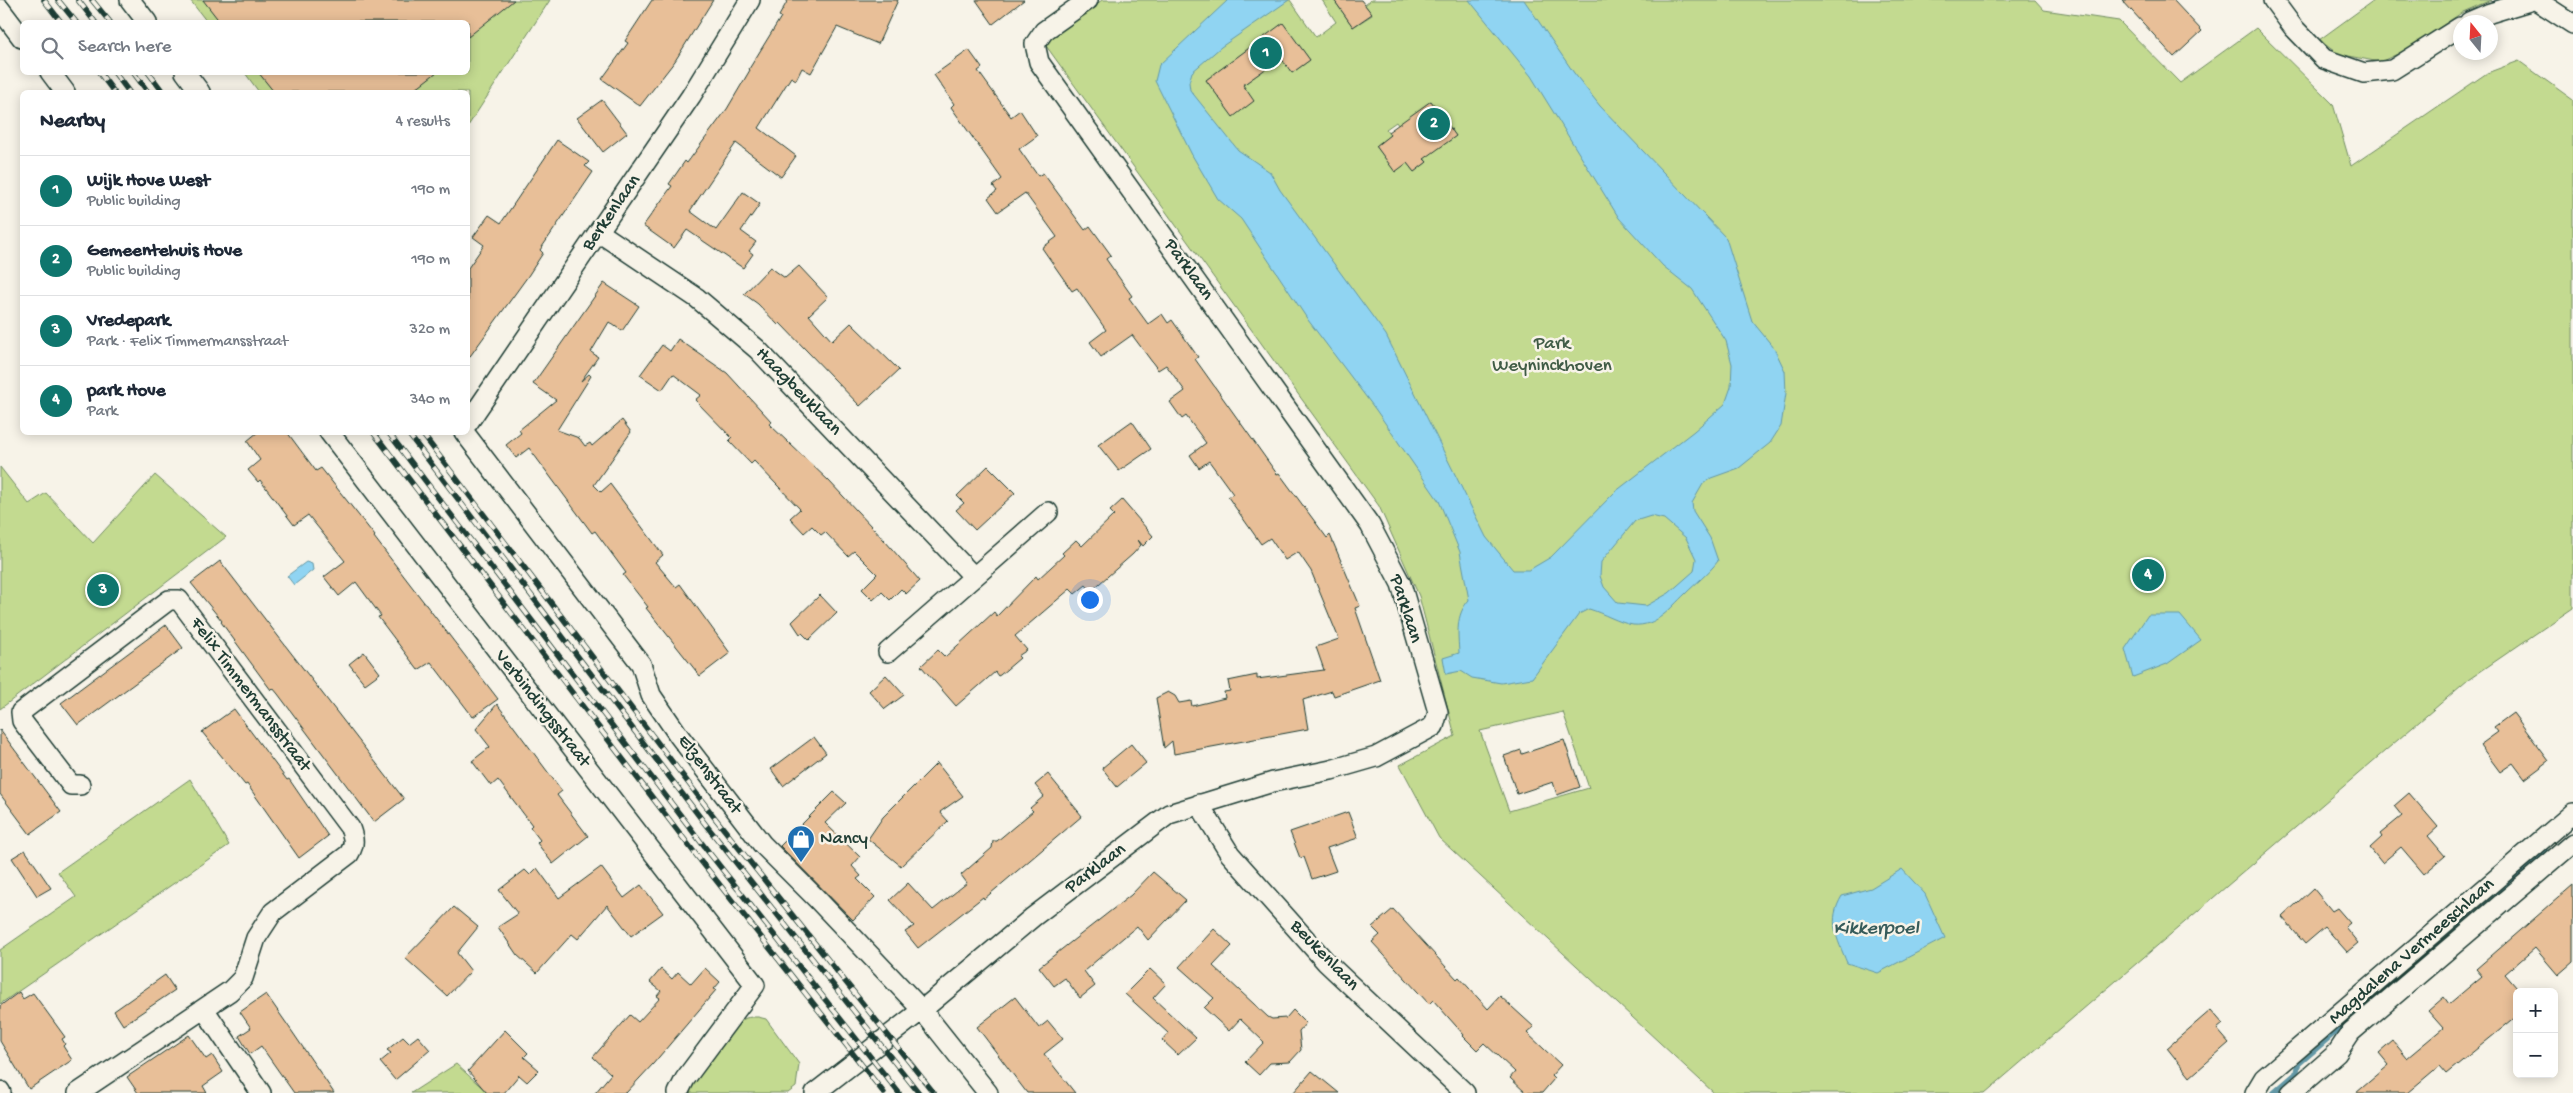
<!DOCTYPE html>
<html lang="en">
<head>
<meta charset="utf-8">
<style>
	:root { --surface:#fff; --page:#f6f6f7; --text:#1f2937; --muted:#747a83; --line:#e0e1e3; --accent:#0f766e }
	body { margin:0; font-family:"Gochi Hand",sans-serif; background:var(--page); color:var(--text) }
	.controls { position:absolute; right:15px; bottom:15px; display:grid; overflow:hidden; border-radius:8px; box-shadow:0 2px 12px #0003 }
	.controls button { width:45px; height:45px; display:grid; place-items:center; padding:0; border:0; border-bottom:1px solid var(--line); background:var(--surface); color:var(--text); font:25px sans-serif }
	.compass { position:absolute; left:2453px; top:15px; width:45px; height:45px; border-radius:50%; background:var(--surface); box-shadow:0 2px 12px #0003; rotate:342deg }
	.you { position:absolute; left:1089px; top:599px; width:18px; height:18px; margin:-12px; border:4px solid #fff; border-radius:50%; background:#1a73e8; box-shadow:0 0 0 8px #1a73e833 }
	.badge { display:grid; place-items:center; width:32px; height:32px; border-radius:50%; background:var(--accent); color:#fff; font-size:16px; font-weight:700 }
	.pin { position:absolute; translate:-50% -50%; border:2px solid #fff; box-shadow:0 1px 5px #0006 }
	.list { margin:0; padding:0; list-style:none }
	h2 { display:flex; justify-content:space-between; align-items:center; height:65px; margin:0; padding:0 20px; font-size:21px }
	h2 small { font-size:16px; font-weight:400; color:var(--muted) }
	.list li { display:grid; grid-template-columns:32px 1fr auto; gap:15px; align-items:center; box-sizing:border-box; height:70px; padding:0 20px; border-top:1px solid var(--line) }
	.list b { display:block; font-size:19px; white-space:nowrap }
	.list p { margin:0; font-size:16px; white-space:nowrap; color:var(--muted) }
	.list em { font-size:16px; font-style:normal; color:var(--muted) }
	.icon { flex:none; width:28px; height:28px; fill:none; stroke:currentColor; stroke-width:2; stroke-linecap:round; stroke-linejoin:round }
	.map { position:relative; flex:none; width:2573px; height:1093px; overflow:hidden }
	.search { position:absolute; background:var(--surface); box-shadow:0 2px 12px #0003; left:20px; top:20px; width:450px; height:55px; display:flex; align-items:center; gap:12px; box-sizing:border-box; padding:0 18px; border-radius:8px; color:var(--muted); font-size:19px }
	.panel { position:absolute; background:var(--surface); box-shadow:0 2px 12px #0003; left:20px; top:90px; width:450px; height:345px; border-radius:8px }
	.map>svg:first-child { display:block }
	.green { fill:#c3da90; stroke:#718c62; fill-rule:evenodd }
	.water { fill:#90d4f2; stroke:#6398a6; fill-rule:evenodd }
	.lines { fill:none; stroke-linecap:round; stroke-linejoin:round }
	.stream { stroke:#6398a6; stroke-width:6 }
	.building { fill:#e8bf98; stroke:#1f3d34 }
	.street-casing { stroke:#1f3d34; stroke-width:22 }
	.street { stroke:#f7f3e8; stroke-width:19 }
	.rail-casing { stroke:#1f3d34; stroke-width:5.5 }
	.rail { stroke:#f7f3e8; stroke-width:4; stroke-dasharray:11; stroke-linecap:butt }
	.labels { text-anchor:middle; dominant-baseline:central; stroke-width:5; stroke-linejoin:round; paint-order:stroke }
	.street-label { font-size:19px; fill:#1f3d34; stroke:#f7f3e8 }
	.park-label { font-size:19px; fill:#405c46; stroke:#f7f3e8 }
	.poi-label { font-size:19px; fill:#1f3d34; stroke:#f7f3e8; text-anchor:start }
	.water-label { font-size:20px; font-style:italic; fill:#365b5a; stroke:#f7f3e8 }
</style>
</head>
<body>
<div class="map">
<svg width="2573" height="1093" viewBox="0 0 2573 1093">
	<rect width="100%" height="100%" fill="#f7f3e8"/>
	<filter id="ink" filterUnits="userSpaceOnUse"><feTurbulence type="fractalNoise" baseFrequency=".02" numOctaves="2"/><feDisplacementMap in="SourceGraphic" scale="10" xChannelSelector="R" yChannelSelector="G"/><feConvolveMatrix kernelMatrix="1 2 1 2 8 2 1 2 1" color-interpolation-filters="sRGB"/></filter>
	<g filter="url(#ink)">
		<path class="green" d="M190 0H550L468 126V92H259L245 73 468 72V22H207Z
			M1102 0H1290L1316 37 1336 22 1322 0H1334L1353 27 1372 15 1365 5 1371 0H2035L2044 10 2119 21 2180 83 2256 28 2333 104 2351 166 2487 73 2519 61 2573 100V608L2468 680 1985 1093H1714L1439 838 1400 765 1455 736 1419 596 1379 506 1044 43ZM1283 24 1310 60 1292 73 1281 58 1243 85 1233 116 1206 80ZM1431 101 1456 136 1439 148 1421 154 1427 162 1414 172 1407 163 1395 171 1376 146 1390 135 1386 129 1396 122 1401 129 1415 113ZM1563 712 1589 788 1509 811 1480 731Z
			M2374 0H2491L2463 12 2404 51 2380 62 2338 54 2319 40Z
			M0 467 29 504 46 493 93 543 155 475 226 537 0 709Z
			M190 779 229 845 0 1004V950L76 897 58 872Z
			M758 1017 766 1019 799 1064 796 1087 788 1093H687C697 1077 729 1024 746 1018 749 1017 754 1017 758 1017Z
			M456 1064 488 1093H411Z"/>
		<path class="water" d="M1228 0H1289L1221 47 1192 72 1189 82 1190 90 1238 150 1270 172 1280 190 1386 335 1486 537 1513 570H1529L1551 557 1615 492 1694 431 1725 404 1731 387 1732 364 1726 341 1692 289 1663 266 1619 218 1531 76 1469 0H1524L1574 73 1600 106 1726 238 1752 321 1774 348 1785 371 1786 393 1781 426 1770 443 1739 468 1711 478 1703 484 1692 503 1693 511 1710 538 1718 561C1708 574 1696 583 1685 594 1670 608 1657 627 1633 625 1619 623 1603 613 1589 609L1579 614 1532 678 1501 683 1472 678 1461 671 1446 674 1443 658 1459 653C1458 634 1455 615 1469 600L1460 552 1439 501 1376 410 1308 320 1241 219 1218 199 1192 155 1155 81 1159 65ZM1651 516 1664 519 1686 538 1696 559 1694 571 1669 593 1646 606 1618 603 1604 587 1600 576 1601 562 1635 521Z
			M306 562 312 564 313 570 294 585 287 576Z
			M2148 615H2180L2201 640 2167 664 2133 677 2125 649Z
			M1902 869 1925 894 1945 938 1878 973 1847 963C1837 938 1827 921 1842 896L1871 888Z"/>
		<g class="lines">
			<path class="stream" d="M2274 1093 2296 1074 2298 1064 2545 851"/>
		</g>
		<path class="building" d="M203 0H514L468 37V22H220Z
			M652 0H713L675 61 640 106 602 79 628 43 625 41Z
			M788 0H898L878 44 837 27 811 73 802 68 796 80 791 77 759 128 796 156 781 177 736 143 690 211 716 230 743 192 760 204 741 231 756 242 749 251 753 254 743 268 687 230 674 248 643 226 672 186 669 184 685 161 687 163 727 109 750 70 749 69 781 17 779 16Z
			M976 0H1024L993 24Z
			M1334 0H1361L1372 14 1353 27Z
			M2122 0H2173L2202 31 2174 57Z
			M1283 23 1310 60 1292 73 1281 58 1243 85 1254 101 1233 117 1206 80Z
			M969 50 982 68 978 71 1011 117 1020 110 1037 136 1019 149 1038 176 1043 173 1085 230 1090 226 1111 255 1106 259 1132 296 1129 298 1148 324 1162 314 1168 323 1172 320 1198 357 1195 359 1277 474 1279 473 1327 538 1330 535 1360 606 1355 608 1380 680 1334 696 1332 691 1303 700 1308 729 1174 754 1172 741 1164 748 1156 698 1168 692 1175 696 1179 703 1191 701 1192 706 1225 698 1224 692 1230 691 1228 681 1257 675V679L1324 670 1316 647 1339 639 1311 571 1298 552 1285 560 1270 538 1261 544 1228 497 1233 494 1209 461 1199 468 1190 455 1206 443 1186 416 1182 419 1170 402 1185 391 1166 365 1158 370 1132 335 1101 357 1090 342 1106 330 1077 288 1072 291 1042 248 1057 237 1025 193 998 212 988 198 997 191 993 186 1002 179 951 107 954 104 934 75Z
			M258 72H437L411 92H274Z
			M602 100 627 133 603 152 577 118Z
			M1431 101 1456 136 1424 159 1427 162 1414 172 1407 163 1395 172 1376 146 1390 135 1388 132Z
			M557 140 589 162 585 166 593 172 540 250 543 253 528 276 468 359V268L484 245 473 237 489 215 501 223Z
			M799 266 828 297 809 315 832 341 851 323 899 370 860 406 780 323 778 325 758 304 744 294 770 267 785 278Z
			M604 283 639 306 622 331 609 322 591 352 598 357 581 381 589 374 591 376 557 430 579 438 585 446 590 443 592 446 622 420 631 432 594 485 601 492 610 484 663 555 655 562 676 587 680 584 730 653 700 676 646 608 648 607 623 575 626 573 595 531 592 533 529 448 516 458 506 445 521 433 519 430 556 400 533 384Z
			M678 339 727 373 772 422 769 424 829 481 885 541 920 581 906 594 901 589 890 600 882 592 873 600 862 589 877 574 854 551 848 556 825 532 821 535 812 526 804 533 790 518 800 509 754 461 751 464 729 441 732 438 695 400 701 395 673 374 662 390 640 375 662 345 670 351Z
			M1132 421 1151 449 1119 471 1098 445Z
			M258 432H287L316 471 321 468 375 536 374 537 498 699 473 717 431 662 418 670 378 617 381 616 356 582 339 596 324 577 345 561 308 515 294 525 260 480 258 482 248 470 260 460 247 441Z
			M988 466 1015 493 975 530 956 510 964 503 957 496Z
			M1122 500 1153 536 1143 546 1138 540 1141 545 1133 554 1091 591 1086 585 1075 594 1070 589 1015 636 1027 650 1018 656 1020 658 1000 675 998 676 995 672 956 706 921 666 938 650 945 657 994 612 997 616 1036 576 1038 579 1064 555 1062 553 1076 540 1082 546 1114 515 1110 511Z
			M220 561 404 799 374 822 278 694 273 688 271 690 262 678 221 622 222 621 191 583Z
			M820 595 837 613 809 640 802 633 800 634 792 622Z
			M166 625 183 648 78 725 61 703Z
			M364 652 380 673 365 684 349 664Z
			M886 675 904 695 885 709 869 691Z
			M497 704 562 791 557 795 588 836 553 864 537 843 540 840 530 827 532 825 498 780 491 786 472 761 490 747 476 729Z
			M234 709 287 780 289 779 328 836 299 858 247 784 245 785 202 732Z
			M2513 713 2549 761 2525 779 2513 763 2500 772 2480 745 2498 732 2494 727Z
			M0 730 61 812 30 834 0 794Z
			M814 737 826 753 783 786 771 769Z
			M1564 740 1580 787 1557 795 1553 782 1517 794 1504 756 1521 750 1522 754Z
			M1131 744 1146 763 1117 787 1102 768Z
			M937 763 963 796 940 812 948 821 901 866 868 839 883 817Z
			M1048 774 1082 816 984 899 983 897 918 948 905 932 914 926 890 900 908 883 933 910 967 883 961 875 992 848 993 841H997L1033 811 1030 808 1044 796 1035 785Z
			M834 792 846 803 825 823 860 857 852 866 861 876 857 879 875 897 853 920 780 846Z
			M2409 793 2438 827 2428 836 2445 856 2424 874 2401 847 2382 863 2370 848 2382 837 2380 834 2402 816 2394 806Z
			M1348 812 1358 838 1327 848 1336 871 1312 879 1304 857 1300 858 1290 832Z
			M25 850 51 888 37 896 12 858Z
			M601 867 624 898 641 885 663 913 631 936 607 905 578 939 572 934 537 973 517 955 498 927 518 914 499 890 525 870 530 875 537 868 559 898Z
			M1153 872 1186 900 1148 940 1137 926 1084 971 1095 986 1080 998 1065 978 1054 986 1039 967 1131 895Z
			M2573 885V962L2558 975 2535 948 2505 974 2517 988V1016L2446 1074 2439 1066 2407 1093H2356L2389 1065 2379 1053 2393 1041 2407 1058 2443 1028 2428 1011 2444 997 2449 1004 2482 976 2476 969Z
			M2313 888 2332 911 2337 908 2350 923 2345 927 2358 943 2347 952 2325 927 2305 944 2282 917Z
			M454 907 478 927 457 953 471 971 447 996 405 958Z
			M1393 909 1457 979 1459 977 1488 1009 1500 996 1534 1027 1527 1033 1561 1065 1551 1076 1554 1079 1542 1093H1526L1510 1078 1515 1072 1484 1043 1477 1050 1463 1036 1464 1035 1433 1000 1429 1004 1372 942 1380 935 1372 927Z
			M1214 929 1232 946 1213 966 1268 1017 1272 1019 1286 1018 1293 1010 1306 1023 1299 1031 1301 1050 1290 1062 1270 1063 1259 1075 1245 1062 1264 1042 1240 1019 1229 1031 1204 1008 1214 998 1179 967Z
			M705 968 720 982 714 989 716 990 653 1064 626 1093H595L611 1074 593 1057 630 1015 638 1022 660 998 657 996 661 991 650 982 661 969 672 979 678 972 691 984Z
			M1150 969 1166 984 1153 998 1196 1038 1178 1055 1162 1040 1168 1033 1125 994Z
			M165 975 175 990 123 1025 114 1011Z
			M19 992 23 999 33 993 65 1037 62 1039 65 1044 63 1046 72 1060 29 1089 0 1041V1006Z
			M266 994 289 1027 334 1093H294L261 1046 250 1054 239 1036 251 1028 240 1012Z
			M1015 997 1039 1028 1048 1021 1063 1039 1044 1054 1075 1093H1027L977 1027Z
			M2211 1010 2223 1024 2217 1029 2229 1043 2190 1077 2167 1048Z
			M505 1030 528 1053 524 1057 539 1070 527 1082 519 1075 504 1093H487L468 1071Z
			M189 1035 206 1059 212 1055 223 1072 203 1086 207 1093H138L127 1077Z
			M418 1036 430 1050 395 1080 380 1062 391 1053 387 1050 403 1037 409 1043Z
			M1312 1071 1339 1093H1293Z"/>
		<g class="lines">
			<g class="street-casing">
				<path id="street" d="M130 0 147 22
					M2273 0 2293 27 2324 59 2364 73 2392 70 2460 27
					M2536 0 2573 24
					M0 9 22 38
					M2469 22 2490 13 2533 0
					M50 72 65 92
					M185 72 200 92
					M600 233 697 298 757 349 974 577 1048 512
					M468 423 691 96 750 0
					M329 432 755 985 685 1079 678 1093
					M464 432 641 664 651 695 679 736 762 844 816 898 922 1010 988 1093
					M888 652 974 577
					M1199 804 1230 854 1326 962 1465 1093
					M204 1009 261 1093
					M0 1091 1 1093
					M78 1093 230 991 243 978 256 938 273 912 349 854C355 844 354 839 350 828L179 600H169L21 712 22 721 71 785H80
					M815 1093 922 1010 1033 917 1169 814 1273 782 1331 770 1376 757 1434 726 1438 712 1401 584 1370 525 1039 62 1035 44 1044 31 1088 0
					M2255 1093 2264 1078 2573 813
					M2291 1093 2337 1053 2351 1032 2573 843"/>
			</g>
			<use href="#street" class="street"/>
			<g class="rail-casing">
				<path id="rail" d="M44 0 61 22
					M58 0 76 22
					M78 0 95 22
					M92 0 110 22
					M99 72 114 92
					M114 72 129 92
					M133 72 148 92
					M148 72 163 92
					M373 432 697 856 884 1093
					M388 432 707 850 899 1093
					M407 432 706 825 919 1093
					M421 432 715 818 934 1093"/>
			</g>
			<use href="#rail" class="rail"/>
		</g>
	</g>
	<defs>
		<g id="shop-pin" transform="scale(1.4375)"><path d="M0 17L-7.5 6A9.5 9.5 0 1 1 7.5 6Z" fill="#1f6fb2" stroke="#f7f3e8"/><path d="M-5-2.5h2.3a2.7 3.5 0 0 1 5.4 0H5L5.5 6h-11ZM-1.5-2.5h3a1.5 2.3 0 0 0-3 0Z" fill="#fff"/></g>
	</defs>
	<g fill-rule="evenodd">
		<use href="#shop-pin" x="801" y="839"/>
	</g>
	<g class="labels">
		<g class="street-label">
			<text transform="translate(612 213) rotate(-55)">Berkenlaan</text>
			<text transform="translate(1188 270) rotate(54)">Parklaan</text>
			<text transform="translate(798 392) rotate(46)">Haagbeuklaan</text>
			<text transform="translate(1405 609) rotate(72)">Parklaan</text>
			<text transform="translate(250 695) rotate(53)">Felix Timmermansstraat</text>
			<text transform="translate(542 709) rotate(52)">Verbindingsstraat</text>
			<text transform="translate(709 775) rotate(53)">Elzenstraat</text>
			<text transform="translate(1096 869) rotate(-37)">Parklaan</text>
			<text transform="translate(2412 952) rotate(-41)">Magdalena Vermeeschlaan</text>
			<text transform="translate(1324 956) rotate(46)">Beukenlaan</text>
		</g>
		<g class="park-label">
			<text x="1552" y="344">Park<tspan x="1552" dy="22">Weyninckhoven</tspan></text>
		</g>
		<g class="poi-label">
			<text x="820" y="839">Nancy</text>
		</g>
		<g class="water-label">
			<text x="1876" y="929">Kikkerpoel</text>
		</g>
	</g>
</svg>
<div class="controls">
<button>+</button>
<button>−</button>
</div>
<svg class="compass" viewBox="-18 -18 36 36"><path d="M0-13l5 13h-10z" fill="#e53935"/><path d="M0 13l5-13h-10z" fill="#747a83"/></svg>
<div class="you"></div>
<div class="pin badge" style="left:1266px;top:53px">1</div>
<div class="pin badge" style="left:1434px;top:124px">2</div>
<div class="pin badge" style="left:103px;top:590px">3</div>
<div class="pin badge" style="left:2148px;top:575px">4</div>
<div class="search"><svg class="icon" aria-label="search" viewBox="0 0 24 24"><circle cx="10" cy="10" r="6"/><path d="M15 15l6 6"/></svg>Search here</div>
<section class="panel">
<h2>Nearby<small>4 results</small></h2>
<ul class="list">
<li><span class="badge">1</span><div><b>Wijk Hove West</b><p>Public building</p></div><em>190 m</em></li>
<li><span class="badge">2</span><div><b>Gemeentehuis Hove</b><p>Public building</p></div><em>190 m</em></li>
<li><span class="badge">3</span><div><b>Vredepark</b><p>Park · Felix Timmermansstraat</p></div><em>320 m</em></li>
<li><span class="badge">4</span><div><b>park Hove</b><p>Park</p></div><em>340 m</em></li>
</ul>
</section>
</div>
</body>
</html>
